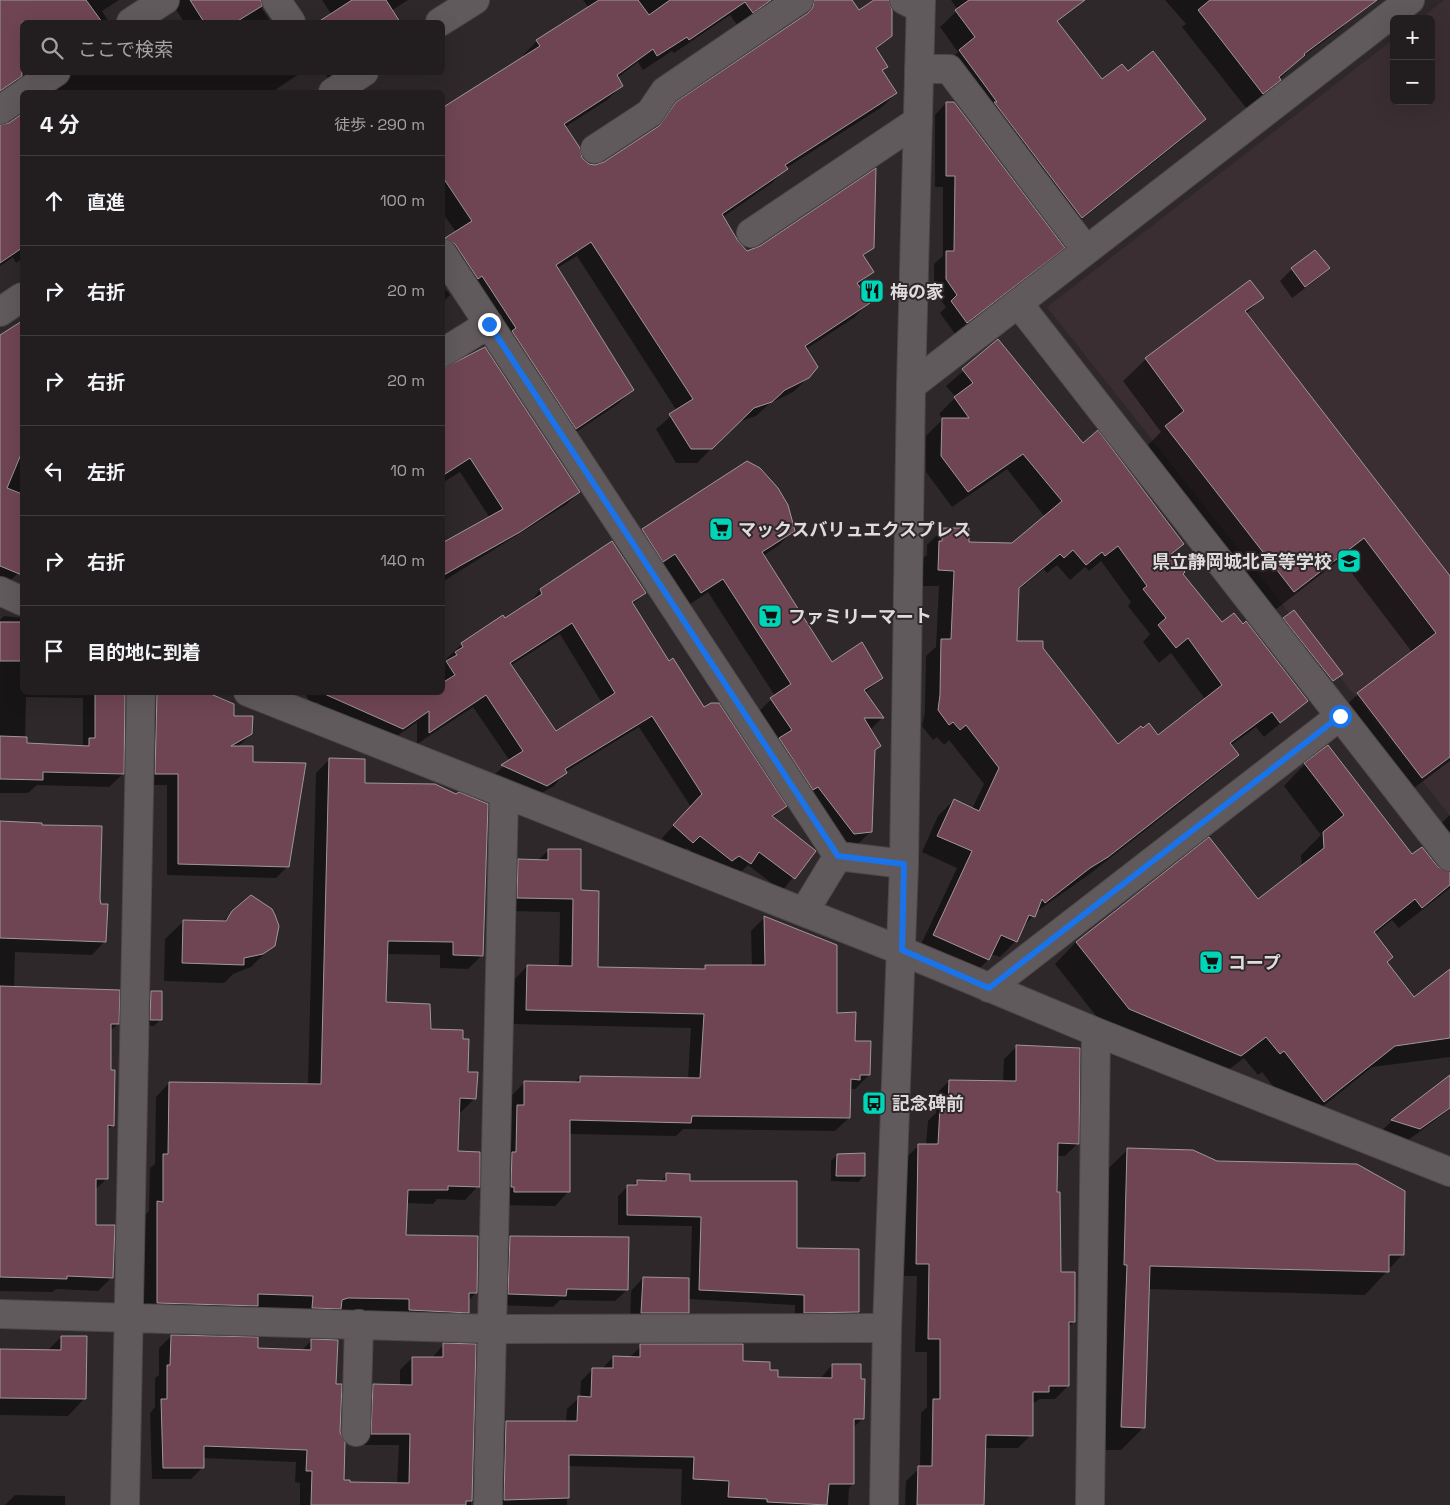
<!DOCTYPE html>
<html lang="ja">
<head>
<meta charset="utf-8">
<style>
	:root { --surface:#221e20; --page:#2a2729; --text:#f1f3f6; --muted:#a2a2a5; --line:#3f3c3e }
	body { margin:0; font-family:"Space Grotesk","Noto Sans JP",sans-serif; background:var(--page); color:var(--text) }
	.controls { position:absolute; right:15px; top:15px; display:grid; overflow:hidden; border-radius:8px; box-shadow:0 5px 20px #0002 }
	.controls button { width:45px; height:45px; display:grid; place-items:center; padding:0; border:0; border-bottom:1px solid var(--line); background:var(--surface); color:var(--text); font:25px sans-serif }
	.stop { position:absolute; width:15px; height:15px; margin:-11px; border:4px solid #1a73e8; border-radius:50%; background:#fff }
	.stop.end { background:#1a73e8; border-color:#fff; box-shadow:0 1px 5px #0008 }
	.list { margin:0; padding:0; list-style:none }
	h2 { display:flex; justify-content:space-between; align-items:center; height:65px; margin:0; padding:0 20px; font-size:21px }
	h2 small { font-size:16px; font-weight:400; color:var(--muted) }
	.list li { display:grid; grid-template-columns:32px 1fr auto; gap:15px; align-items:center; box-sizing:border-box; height:90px; padding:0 20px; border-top:1px solid var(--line) }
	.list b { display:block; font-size:19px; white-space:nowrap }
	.list em { font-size:16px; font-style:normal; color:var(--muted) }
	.icon { flex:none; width:28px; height:28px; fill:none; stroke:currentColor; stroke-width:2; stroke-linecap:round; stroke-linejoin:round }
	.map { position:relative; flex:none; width:1450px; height:1505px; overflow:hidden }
	.search { position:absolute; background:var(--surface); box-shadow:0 5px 20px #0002; left:20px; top:20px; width:425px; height:55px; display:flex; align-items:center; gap:12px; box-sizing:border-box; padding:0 18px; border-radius:8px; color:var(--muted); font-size:19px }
	.panel { position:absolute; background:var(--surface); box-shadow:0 5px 20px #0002; left:20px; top:90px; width:425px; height:605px; border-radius:8px }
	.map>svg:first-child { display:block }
	.built { fill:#3b2e32 }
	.shadow { fill:#0007; fill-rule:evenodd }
	.building { fill:#6f4554; stroke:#9e9799; fill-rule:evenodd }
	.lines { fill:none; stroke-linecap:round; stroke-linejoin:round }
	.minor-casing { stroke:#4b4647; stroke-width:30 }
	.tertiary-casing { stroke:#4b4647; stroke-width:30 }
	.minor { stroke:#605a5c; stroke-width:28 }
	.tertiary { stroke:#605a5c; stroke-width:28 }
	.route { stroke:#1a73e8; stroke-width:6 }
	.labels { text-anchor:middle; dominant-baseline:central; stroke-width:4; stroke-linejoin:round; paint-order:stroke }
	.poi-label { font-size:18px; font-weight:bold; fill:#e0dcdd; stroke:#2e282a; text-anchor:start }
</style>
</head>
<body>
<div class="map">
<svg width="1450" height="1505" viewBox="0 0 1450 1505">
	<rect width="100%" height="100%" fill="#2e282a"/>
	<path class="built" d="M1444 0H1450V816L1047 307 1394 39V101H1431V19H1420Z"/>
	<path class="shadow" d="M0 0H119L102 11 109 22H22V72H32L0 94Z
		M170 0H260L262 9 271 22H184Z
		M322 0H408L391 11 397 22H321L332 15Z
		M583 0H778L738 26 730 15 674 53 672 51 643 70 638 62 617 78 622 86 607 100 565 127 581 159 589 165 604 164 652 132 677 103 800 20 801 14 791 0H850L858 12 876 0H887L890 35 876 50 886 66 882 71 896 93 882 107 786 168 772 183 723 217 737 242 747 253 872 248 863 257 872 272 858 286 869 302 855 317 806 349 808 378 793 392 769 404 756 416 738 422 697 463H676L656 429 677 411 577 256 557 268 632 390 618 404 561 442 442 242 456 232 442 212V110L524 58 523 55 537 41 589 8Z
		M951 0H1078L1057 22 1102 81 1128 72 1204 119 1188 135 1065 233 943 67 958 52 940 27 958 10Z
		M1165 0H1368L1342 28 1297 61 1264 96 1247 109 1182 27 1186 24Z
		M53 72H302L272 92H56L59 85Z
		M324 72H340L329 79Z
		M946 103 1063 247 1051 259 955 334 940 313 946 307 934 291V264L943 256V187H935V115Z
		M22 115V259L16 263 13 257 0 266V127L9 124Z
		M1329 268 1316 280 1292 298 1280 281 1292 269Z
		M1249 281 1262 298 1246 314 1450 579V761L1399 799 1335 716 1358 694 1412 652 1341 559 1271 613 1143 450 1161 432 1123 381 1146 359Z
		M442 285 450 295 442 303Z
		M22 335V565L18 573 5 586 0 585V337Z
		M998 341 1083 444 1182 544 1170 557 1222 624 1307 701 1264 737 1256 727 1230 746 1237 755 1221 771 1091 873 1036 912 1021 930 1016 941 1000 957 991 954 988 960 972 976 918 951 957 868 922 852 938 816 954 800 972 809 984 784 949 740 944 745 937 737 933 740 922 726 925 712 926 656 936 647 939 586H923V558L927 555V545L943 529 968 543 1012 545 1045 517 1007 469 952 507 926 472V436L943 419 939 414 956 397 946 386ZM1101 561 1131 602 1128 606 1150 634 1143 642 1159 663 1171 653 1205 699 1158 737 1117 746 1042 649 1016 642 1018 590 1044 569 1047 573 1057 565 1070 580 1085 567 1089 571Z
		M442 373 579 492 567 504 442 582V546L490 518 460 472 442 483Z
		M643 530 793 531 779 545 763 556 832 664 881 678 865 693 882 718 870 730 879 746 874 752 871 831 856 846 839 847 757 713 775 696 708 592 686 607 629 544Z
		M612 543 645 593 632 605 669 663 703 709 785 806 773 818 814 851 782 891 748 865 737 876 719 872 687 848 680 855 662 838 691 807 639 727 565 772 554 786 533 798 490 778 510 761 473 707 417 744V722L390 741 324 712 318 702 312 705 304 692H442V663L462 644 529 604 540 590ZM560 634 602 703 556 732 510 666Z
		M4 616 22 618V692H124L123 774 109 787 37 785 28 793H0V620ZM26 697 83 698V747L25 744Z
		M1284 619 1341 674 1327 686 1278 625Z
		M140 692H203L251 734 238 747 251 763 288 866 276 878 167 875V785H144Z
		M330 759 363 784 482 955 468 969 440 968V955L386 954 385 1003 430 1030 467 1073 475 1098 461 1112H459L457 1153 478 1186 465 1200 437 1199 433 1204 406 1203 405 1237 476 1293 468 1301V1312L454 1326 299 1321 300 1309 255 1308 243 1319 144 1316V1216L149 1211 150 1168 155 1164 156 1097 169 1083 308 1085 316 773Z
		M1305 764 1412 856 1432 858 1422 842 1450 815V888L1399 928 1392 920 1374 935 1386 962 1414 998 1450 971V1057L1372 1067 1302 1123 1262 1072 1258 1075 1244 1058 1219 1077 1108 1031 1055 964 1076 942 1258 900 1302 866 1301 855 1321 835 1284 786Z
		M0 822 99 899 105 941 92 955 15 952 14 987 118 1024 110 1031 113 1125 106 1131V1179L95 1190V1226L112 1277 98 1291 56 1289 52 1292 0 1291Z
		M549 850 580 891 597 968 701 971 705 967H752L751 931 765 917 836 1014 854 1042 869 1075 855 1089H849V1118L835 1131 683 1129 676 1136 569 1134 568 1192 555 1206 500 1205 504 1120 511 1113V1096L525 1082 574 1083 580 1077 688 1079 691 1028 512 1024 514 980 527 966 559 967 560 912 504 911 505 875 519 861H537Z
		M233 912 270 948 251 967 233 974 224 983 164 981 165 939 184 921 222 922Z
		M151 992 160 1020 154 1026 145 1025V998Z
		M1017 1046 1078 1143 1065 1156H1057L1060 1273 1074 1322 1068 1327V1386L1055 1399H1040L1032 1404 1031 1435 1018 1448H985L983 1505H905L906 1481 920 1468 921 1413 927 1407V1352H915L917 1276H904L906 1158 919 1145H926L928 1121 936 1113V1094L949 1081 1003 1082 1004 1059Z
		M1447 1079 1450 1083V1109L1407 1141 1380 1132 1392 1121Z
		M1128 1149 1217 1162 1402 1255 1365 1295 1148 1289 1144 1427 1121 1450H1098L1105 1172Z
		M837 1155 864 1176 858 1182 831 1181V1161Z
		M667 1175 689 1182 796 1249 858 1312 848 1322H795V1305L688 1299 687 1312 675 1325H630L631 1291 643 1278 690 1292 692 1226 618 1225V1196L628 1186H632L637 1181 660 1182Z
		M510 1237 627 1290 615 1301 560 1300 553 1307 497 1305 499 1249Z
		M171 1336 257 1350 301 1351 312 1340 335 1385 342 1481 349 1483 397 1484 399 1445H360L361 1398 373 1386H400V1370L412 1358H432L444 1344 475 1345 471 1505H300V1483L295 1482 296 1462 203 1458V1467L191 1479H152L150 1413 155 1407V1378L159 1375V1348Z
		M61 1337 85 1398 68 1416 0 1415V1350L47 1351Z
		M641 1346 741 1362 769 1371 777 1379H820L832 1365 863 1418 853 1428V1484L849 1488 848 1505H681L682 1469 567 1466V1505H492L494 1434 506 1422H566L567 1409 580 1397 581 1381 593 1369H602L613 1357 629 1358Z
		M15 1495 65 1496V1505H5Z"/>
	<path class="building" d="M0 0H86L102 22H22V76L0 91Z
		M190 0H261L262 6 236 22H204Z
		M352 0H386L400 22H318Z
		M599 0H638L649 15 670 0H771L753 13 745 2 689 40 687 37 657 56 653 49 617 75 623 86 564 124 580 148 582 158 589 164 595 165 604 162 659 126 676 102 808 13 813 7 814 0H852L859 10 874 0H889L892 10V36L876 48 888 67 882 70 897 93 785 165 788 169 722 214 738 241 747 251 760 246 876 168 874 248 863 255 874 272 857 283 870 303 805 346 818 367 809 378 785 390 772 402 754 408 712 449H691L669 414 693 399 591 242 556 265 634 390 576 429 512 331 516 328 482 276 478 279 455 244 445 238 472 221 442 176V108L540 46 536 40Z
		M969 0H1085L1057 21 1102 79 1122 64 1128 71 1153 51 1206 119 1082 218 994 102H997L959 50 975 37 955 10Z
		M1210 0H1377L1304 54 1305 55 1279 77 1281 80 1263 94 1198 10Z
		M946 102H954L1065 248 967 323 951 301 957 295 946 279V251H954L955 176H946Z
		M22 114V248L0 263V125L9 123Z
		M1315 250 1330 268 1305 287 1291 268Z
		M1250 280 1264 298 1245 311 1450 576V757L1422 778 1357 693 1436 633 1364 538 1294 592 1165 426 1184 411 1145 358Z
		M22 321V452L7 488 22 494V575L0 566V335Z
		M998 339 1083 443 1098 430 1184 544 1170 555 1185 572 1183 574 1222 622 1234 613 1243 624 1246 621 1308 701 1280 723 1272 712 1230 743 1239 755 1108 857 1090 868 1045 903 1042 899 1035 917 1029 915 1017 942 1001 935 989 960 933 935 972 851 937 836 954 799 979 811 999 768 966 725 960 730 953 722 949 725 938 710 940 695 941 639H951L954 571 938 570 939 541H942L943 528H969V542L1012 543 1062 501 1023 454 968 492 941 456 942 418H969L954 397 973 383 962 369ZM1118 546 1147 586 1143 589 1166 618 1158 625 1176 648 1188 638 1222 685 1158 735 1149 723 1143 728 1141 726 1118 744 1043 648V641H1017L1019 588 1060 554 1064 558 1073 550 1086 565 1102 552 1105 556Z
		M485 347 580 492 520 532 442 576V543L503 509 470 458 442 476V369Z
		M747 461 760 468 778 488 788 505 795 531 762 552 832 662 862 642 883 678 864 690 884 718H864L881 746 875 750 872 832 854 834 818 787 813 790 779 738 792 730 770 698 791 684 723 579 701 593 675 554 663 562 642 529Z
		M612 541 646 593 632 602 669 661 673 658 704 707 711 703H719L787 806 772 816 816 851 795 879 759 852 751 864 739 856 732 861 700 836 693 843 673 825 702 794 652 716 565 769 567 773 547 786 501 765 523 751 486 695 429 733V711L403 729 320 692H442V683L455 675 446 661 457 655 455 652 463 647 461 643 503 615 505 618 542 594 540 589ZM572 623 615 693 556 731 510 663Z
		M1294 610 1343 674 1333 681 1283 618Z
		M0 622H22V661H0Z
		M95 692H125L124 774 43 772V780L0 779V736L27 737V743L89 746V738H95Z
		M157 692H206L234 704V716H253L252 734 231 746H253V762L306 763 289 867 178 864V774H155Z
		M1328 745 1412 854 1422 847 1438 867 1450 872V885L1422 908 1415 899 1374 932 1393 957 1387 962 1414 997 1450 969V1038L1395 1046 1324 1102 1284 1051 1280 1054 1266 1037 1241 1056 1129 1009 1076 942 1209 837 1258 899 1324 848 1323 832 1344 815 1304 763Z
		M329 758 365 759V783L435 784 456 794 459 792 488 804 483 956 453 955V942L388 941 386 1002 430 1004 431 1029 463 1030V1039H469L468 1072H478L476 1099 460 1098 458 1151 480 1152V1187L448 1186V1190H408L406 1235 478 1236 477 1293H469V1313L409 1310V1299L348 1298 342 1300 341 1309 312 1308 313 1296 258 1294V1306L157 1303V1201L163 1202V1154H168L169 1082 321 1084Z
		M0 821 42 823V825L102 826 100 899 101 904H108L106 942 0 938Z
		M548 849H581V890L599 891 598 967 705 969V965H765L764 916 837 945V1013L856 1012 855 1041H871L870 1075H860V1080L851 1079 850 1118 692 1116 691 1123 570 1120V1192H514V1187H511L512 1152H516L517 1105H524V1081L580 1082V1076L700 1078 704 1014 526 1010 527 965 572 966 573 899 517 898 518 859 548 860Z
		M251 895 272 909 275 915 279 926 275 946 263 954 244 958V965L182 963 183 920 226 921 232 911Z
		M0 986 120 990 119 1024H111V1070H115L114 1126 108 1125V1179H96V1225H115L113 1278 67 1276V1279L0 1277Z
		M151 991H162V1020H150Z
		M1016 1045 1080 1048 1079 1144 1058 1143 1057 1192H1060L1061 1272H1075V1322H1069V1386H1049V1392H1033V1436L986 1435 984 1505H917L918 1466H932L933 1399H940V1339H928L929 1264H916L918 1144H938L940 1107H948L949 1080 1016 1081Z
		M1450 1075V1108L1420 1129 1391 1120Z
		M1127 1148 1193 1150 1217 1161 1357 1164 1405 1191 1404 1255H1389V1272L1150 1266 1145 1428 1121 1427 1127 1265H1124Z
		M865 1153V1176H836L837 1154Z
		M666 1173 690 1174V1181H797V1248L859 1249V1312L804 1313V1295L699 1290 701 1217 627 1215V1185H637V1180L666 1181Z
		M510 1236 629 1237 628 1290 567 1289 566 1296 508 1294Z
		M643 1277 689 1278V1313H641Z
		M171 1335 258 1337V1348L311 1350V1339L338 1340 336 1384H342L340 1432 345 1442 344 1480H350V1482L409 1483 410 1434H371L373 1384 412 1385V1357H443V1343L476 1344 472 1501H466V1505H311L312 1471H306L307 1450 204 1446V1468H163L161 1399H167V1365H170Z
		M61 1336H87L86 1399 0 1398V1349L61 1350Z
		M640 1344H743V1361L770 1362V1370H778V1377L832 1378V1364H861V1379H865L864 1419H854V1484H829L827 1505 767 1502V1499L728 1497 729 1481 693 1479 694 1457 569 1455V1498L504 1500 506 1421H577L578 1396 591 1397 592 1368H613V1356L640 1357Z"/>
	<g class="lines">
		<g class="minor-casing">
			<path id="minor" d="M276 0 291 22
				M904 0 920 8
				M131 22 165 0
				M440 22 475 0
				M919 69H949L1086 250
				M26 92 56 72
				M333 92 364 72
				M0 110 22 95
				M595 149 650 113 665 91 799 0
				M751 233 918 121
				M442 253 838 856 904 864
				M1018 303 1450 857
				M0 312 22 297
				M442 353 489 324
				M911 386 1410 0
				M0 591 22 601
				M248 692 902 951 1096 1032 1450 1172
				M804 912 838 856
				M989 988 1340 716
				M0 1314 493 1329 887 1328
				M356 1432 359 1324
				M125 1505 141 692
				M488 1505 504 795
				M1090 1505 1096 1032"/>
		</g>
		<g class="tertiary-casing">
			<path id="tertiary" d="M884 1505 887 1328 904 864 911 386 921 0"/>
		</g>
		<use href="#minor" class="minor"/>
		<use href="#tertiary" class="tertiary"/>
	</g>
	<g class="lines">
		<path class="route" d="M489 324 838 856 904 864 902 950 989 988 1340 716"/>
	</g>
	<defs>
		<g id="restaurant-square" transform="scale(1.25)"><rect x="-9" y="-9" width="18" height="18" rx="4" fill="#00d5b7" stroke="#2e282a"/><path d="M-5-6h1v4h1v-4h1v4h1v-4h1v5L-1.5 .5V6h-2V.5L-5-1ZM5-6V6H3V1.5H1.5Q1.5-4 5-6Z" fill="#111"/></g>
		<g id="supermarket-square" transform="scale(1.25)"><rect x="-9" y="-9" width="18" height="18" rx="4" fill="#00d5b7" stroke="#2e282a"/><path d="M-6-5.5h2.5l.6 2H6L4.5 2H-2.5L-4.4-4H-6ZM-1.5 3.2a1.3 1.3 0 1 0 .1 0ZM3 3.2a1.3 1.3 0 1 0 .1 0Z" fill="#111"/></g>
		<g id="school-square" transform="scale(1.25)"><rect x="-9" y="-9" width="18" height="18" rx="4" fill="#00d5b7" stroke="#2e282a"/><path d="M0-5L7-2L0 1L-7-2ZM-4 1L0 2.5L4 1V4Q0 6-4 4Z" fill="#111"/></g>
		<g id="bus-square" transform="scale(1.25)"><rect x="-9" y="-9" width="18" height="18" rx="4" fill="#00d5b7" stroke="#2e282a"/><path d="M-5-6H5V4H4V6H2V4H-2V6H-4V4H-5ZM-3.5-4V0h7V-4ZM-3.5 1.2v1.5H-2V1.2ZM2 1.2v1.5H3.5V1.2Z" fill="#111"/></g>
	</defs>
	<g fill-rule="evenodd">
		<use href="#restaurant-square" x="872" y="291"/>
		<use href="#supermarket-square" x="721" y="529"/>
		<use href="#school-square" x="1349" y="561"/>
		<use href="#supermarket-square" x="770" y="616"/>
		<use href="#supermarket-square" x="1211" y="962"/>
		<use href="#bus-square" x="874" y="1103"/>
	</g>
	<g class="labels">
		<g class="poi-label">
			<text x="890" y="291">梅の家</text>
			<text x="738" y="529">マックスバリュエクスプレス</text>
			<text x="1332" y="561" text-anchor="end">県立静岡城北高等学校</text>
			<text x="788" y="616">ファミリーマート</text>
			<text x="1228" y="962">コープ</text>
			<text x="892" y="1103">記念碑前</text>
		</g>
	</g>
</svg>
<div class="controls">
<button>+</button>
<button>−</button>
</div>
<div class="stop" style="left:1340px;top:716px"></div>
<div class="stop end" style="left:489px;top:324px"></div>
<div class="search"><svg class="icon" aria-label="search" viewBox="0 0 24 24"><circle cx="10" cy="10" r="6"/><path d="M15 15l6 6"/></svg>ここで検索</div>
<section class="panel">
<h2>4 分<small>徒歩 · 290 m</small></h2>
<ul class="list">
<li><svg class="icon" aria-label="ahead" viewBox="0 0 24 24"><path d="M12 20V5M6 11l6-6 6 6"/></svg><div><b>直進</b></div><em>100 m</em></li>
<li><svg class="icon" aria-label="right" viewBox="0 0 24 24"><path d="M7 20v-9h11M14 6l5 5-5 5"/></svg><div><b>右折</b></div><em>20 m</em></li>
<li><svg class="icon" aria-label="right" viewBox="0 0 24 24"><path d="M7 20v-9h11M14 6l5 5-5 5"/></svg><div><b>右折</b></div><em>20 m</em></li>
<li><svg class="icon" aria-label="left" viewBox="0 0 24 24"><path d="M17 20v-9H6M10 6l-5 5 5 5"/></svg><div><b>左折</b></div><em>10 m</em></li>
<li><svg class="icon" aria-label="right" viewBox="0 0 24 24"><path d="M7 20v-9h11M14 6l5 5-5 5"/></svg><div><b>右折</b></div><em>140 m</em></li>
<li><svg class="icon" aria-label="arrive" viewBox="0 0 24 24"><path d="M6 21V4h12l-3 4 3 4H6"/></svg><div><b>目的地に到着</b></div></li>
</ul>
</section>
</div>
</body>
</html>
